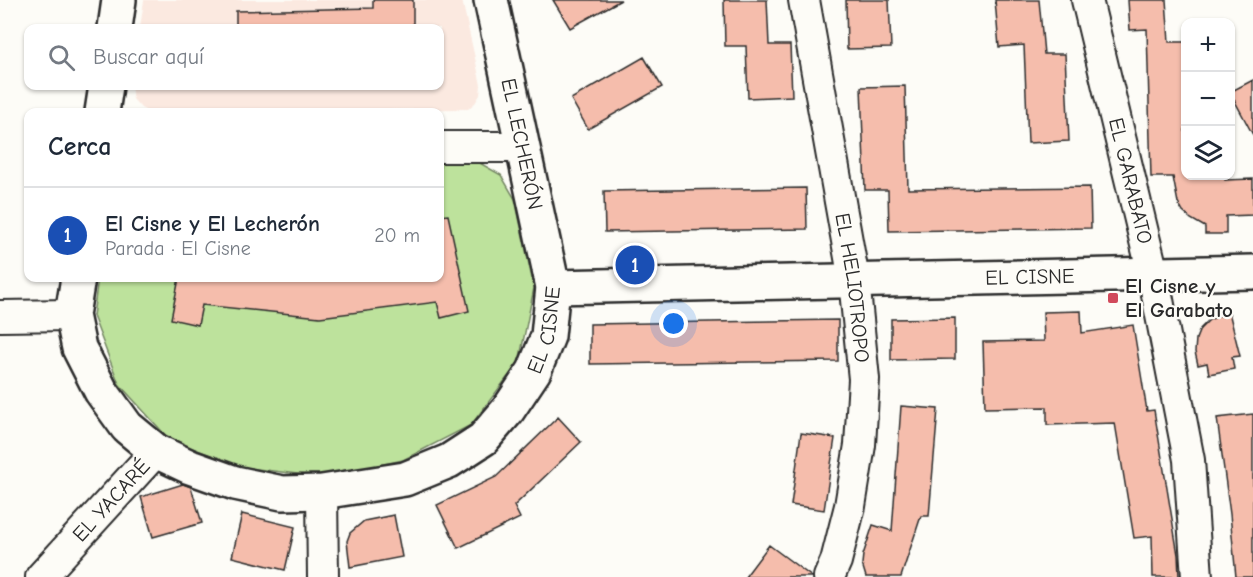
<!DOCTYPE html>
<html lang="es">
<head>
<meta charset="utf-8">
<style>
	:root { --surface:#fff; --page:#f2f2f3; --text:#1f2937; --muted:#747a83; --line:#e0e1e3; --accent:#0b8043 }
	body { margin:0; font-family:"Comic Neue",sans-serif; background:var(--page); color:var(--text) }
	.controls { position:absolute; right:18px; top:18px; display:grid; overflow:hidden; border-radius:12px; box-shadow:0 2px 4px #0004 }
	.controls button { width:54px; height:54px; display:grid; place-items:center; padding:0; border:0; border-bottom:2px solid var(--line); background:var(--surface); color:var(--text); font:30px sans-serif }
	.you { position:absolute; left:674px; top:324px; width:21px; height:21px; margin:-15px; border:4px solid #fff; border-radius:50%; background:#1a73e8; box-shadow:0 0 0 9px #1a73e833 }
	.badge { display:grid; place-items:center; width:39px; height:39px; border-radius:50%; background:var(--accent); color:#fff; font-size:20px; font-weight:700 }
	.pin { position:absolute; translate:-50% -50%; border:3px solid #fff; box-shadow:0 2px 6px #0006 }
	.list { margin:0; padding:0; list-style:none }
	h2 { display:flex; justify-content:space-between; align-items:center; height:78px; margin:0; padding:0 24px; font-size:26px }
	h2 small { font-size:20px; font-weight:400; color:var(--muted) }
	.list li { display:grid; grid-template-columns:39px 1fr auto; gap:18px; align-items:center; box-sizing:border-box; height:96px; padding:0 24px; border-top:2px solid var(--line) }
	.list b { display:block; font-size:22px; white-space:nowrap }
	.list p { margin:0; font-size:20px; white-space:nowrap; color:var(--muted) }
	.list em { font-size:20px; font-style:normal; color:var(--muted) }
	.icon { flex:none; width:33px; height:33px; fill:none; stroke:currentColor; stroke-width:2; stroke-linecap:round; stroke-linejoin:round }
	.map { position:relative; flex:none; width:1253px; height:577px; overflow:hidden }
	.search { position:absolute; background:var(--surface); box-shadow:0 2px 4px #0004; left:24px; top:24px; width:420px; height:66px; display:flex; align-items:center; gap:15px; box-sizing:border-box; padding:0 21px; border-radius:12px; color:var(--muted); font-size:22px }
	.panel { position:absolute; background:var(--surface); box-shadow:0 2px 4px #0004; left:24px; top:108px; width:420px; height:174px; border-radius:12px }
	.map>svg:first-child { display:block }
	.built { fill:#fbe9e0 }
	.green { fill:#bde29c; stroke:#748664; stroke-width:1.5 }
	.building { fill:#f5bdac; stroke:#2b2b2b; stroke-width:1.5 }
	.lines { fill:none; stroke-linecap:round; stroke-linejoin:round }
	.street-casing { stroke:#2b2b2b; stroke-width:34 }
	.secondary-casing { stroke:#2b2b2b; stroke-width:38 }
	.street { stroke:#fdfcf7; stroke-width:30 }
	.secondary { stroke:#fdfcf7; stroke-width:33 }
	.poi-dot { fill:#d1495b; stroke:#fdfcf7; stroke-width:2 }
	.labels { text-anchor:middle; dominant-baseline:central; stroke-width:4.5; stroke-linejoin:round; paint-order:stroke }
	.street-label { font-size:21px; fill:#2b2b2b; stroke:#fdfcf7 }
	.poi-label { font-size:21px; font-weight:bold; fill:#2b2b2b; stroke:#fdfcf7; text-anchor:start }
</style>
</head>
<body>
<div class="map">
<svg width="1253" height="577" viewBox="0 0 1253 577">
	<rect width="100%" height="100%" fill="#fdfcf7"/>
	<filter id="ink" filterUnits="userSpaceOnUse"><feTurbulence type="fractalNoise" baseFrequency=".0167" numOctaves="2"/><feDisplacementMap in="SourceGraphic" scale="12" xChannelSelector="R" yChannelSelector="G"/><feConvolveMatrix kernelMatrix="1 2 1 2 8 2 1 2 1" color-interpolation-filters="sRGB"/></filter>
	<g filter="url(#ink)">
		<path class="built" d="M144 0H462L481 85 480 95 475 103 468 109 149 112 141 108 133 99 131 86H440V28H140Z"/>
		<path class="green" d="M440 162H478L501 175 515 199 534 288 519 362 471 425 403 460 322 477 241 467 169 439 119 384 93 316 98 278H440Z"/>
		<path class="building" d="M373 0H413V28H236V11L373 8Z
			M553 0H621L570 28Z
			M724 0H767L769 45H790L792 96 748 98 746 46H725Z
			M846 0H889L891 48 847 49Z
			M995 0H1039L1044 54H1065L1069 141 1028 143 1024 45 999 47Z
			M1128 0H1166L1169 42H1185V176H1225V180L1253 179V215L1226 216V234H1205V227L1191 219 1183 212 1178 203 1173 177H1151L1147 29 1130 30Z
			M644 57 662 87 588 129 571 99Z
			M1253 80V135L1230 92Z
			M905 86 908 189 1090 187 1091 228 889 231 888 190H865L861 87Z
			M806 188 807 229 605 232 604 191Z
			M448 215 469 311 441 318 437 302 320 317 202 305 198 325 171 319 179 278H440V216Z
			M1081 311 1082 333 1133 325 1147 411 1154 410 1178 555 1179 577H1153L1152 536 1134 538 1115 423 1047 425V407L985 408 983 342 1044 341 1043 312Z
			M1229 312 1240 356 1232 357 1234 369 1209 374 1207 363 1198 365 1195 352 1196 339 1200 329 1209 320Z
			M955 318V359L891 360V319Z
			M838 320V361L590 364V324Z
			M901 406 938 409 929 516H921L901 577H866L862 564 863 555 873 525 892 531Z
			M1253 414V577H1236L1230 514 1217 418Z
			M558 417 581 442 514 506 520 518 458 548 437 505 496 477Z
			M801 433 835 438 824 510 791 505Z
			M183 484 191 487 202 523 153 537 141 497Z
			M242 514 295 527 285 570 232 557Z
			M394 515 402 557 350 567 347 541 350 533 364 521Z
			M769 545 812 577H745Z"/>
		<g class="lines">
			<g class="street-casing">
				<g id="street">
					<path id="s1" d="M804 0 854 280 864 379 860 445 850 506 836 561 829 577"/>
					<path id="s2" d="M1087 0 1153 274 1189 460 1197 577"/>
					<path d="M440 147H523"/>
					<path d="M0 316 72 315"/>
					<path d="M322 492 323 577"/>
					<path id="s3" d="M41 577 156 451"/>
				</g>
			</g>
			<g class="secondary-casing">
				<g id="secondary">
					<path d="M115 28 119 0"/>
					<path d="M102 112 106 86"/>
					<path id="s4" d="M78 278 72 315 79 348 101 391 127 427 156 451 190 467 235 483 282 493 322 492 405 479 449 461 483 439 508 410 534 371 548 336 553 287 491 0"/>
					<path id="s5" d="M553 287 1253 272"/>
				</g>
			</g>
			<use href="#street" class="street"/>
			<use href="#secondary" class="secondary"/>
		</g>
	</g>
	<rect class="poi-dot" x="1107" y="292" width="12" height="12" rx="3"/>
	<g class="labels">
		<g class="street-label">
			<text transform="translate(522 144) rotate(78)">EL LECHERÓN</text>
			<text stroke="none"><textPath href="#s2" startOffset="186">EL GARABATO</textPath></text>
			<text stroke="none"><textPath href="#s5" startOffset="477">EL CISNE</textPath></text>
			<text stroke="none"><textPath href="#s1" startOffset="292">EL HELIOTROPO</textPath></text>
			<text stroke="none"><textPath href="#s4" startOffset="675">EL CISNE</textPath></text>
			<text stroke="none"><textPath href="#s3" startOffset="104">EL YACARÉ</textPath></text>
		</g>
		<g class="poi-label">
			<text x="1125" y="286">El Cisne y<tspan x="1125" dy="24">El Garabato</tspan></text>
		</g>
	</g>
</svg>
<div class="controls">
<button>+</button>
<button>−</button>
<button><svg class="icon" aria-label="layers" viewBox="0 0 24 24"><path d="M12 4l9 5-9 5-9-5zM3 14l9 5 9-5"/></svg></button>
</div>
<div class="you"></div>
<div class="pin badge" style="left:635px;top:265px;background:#1a4fb4">1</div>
<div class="search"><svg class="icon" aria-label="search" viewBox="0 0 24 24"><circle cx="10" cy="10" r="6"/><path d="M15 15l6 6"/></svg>Buscar aquí</div>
<section class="panel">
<h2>Cerca<small></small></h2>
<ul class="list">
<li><span class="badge" style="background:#1a4fb4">1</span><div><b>El Cisne y El Lecherón</b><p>Parada · El Cisne</p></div><em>20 m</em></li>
</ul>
</section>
</div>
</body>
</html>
